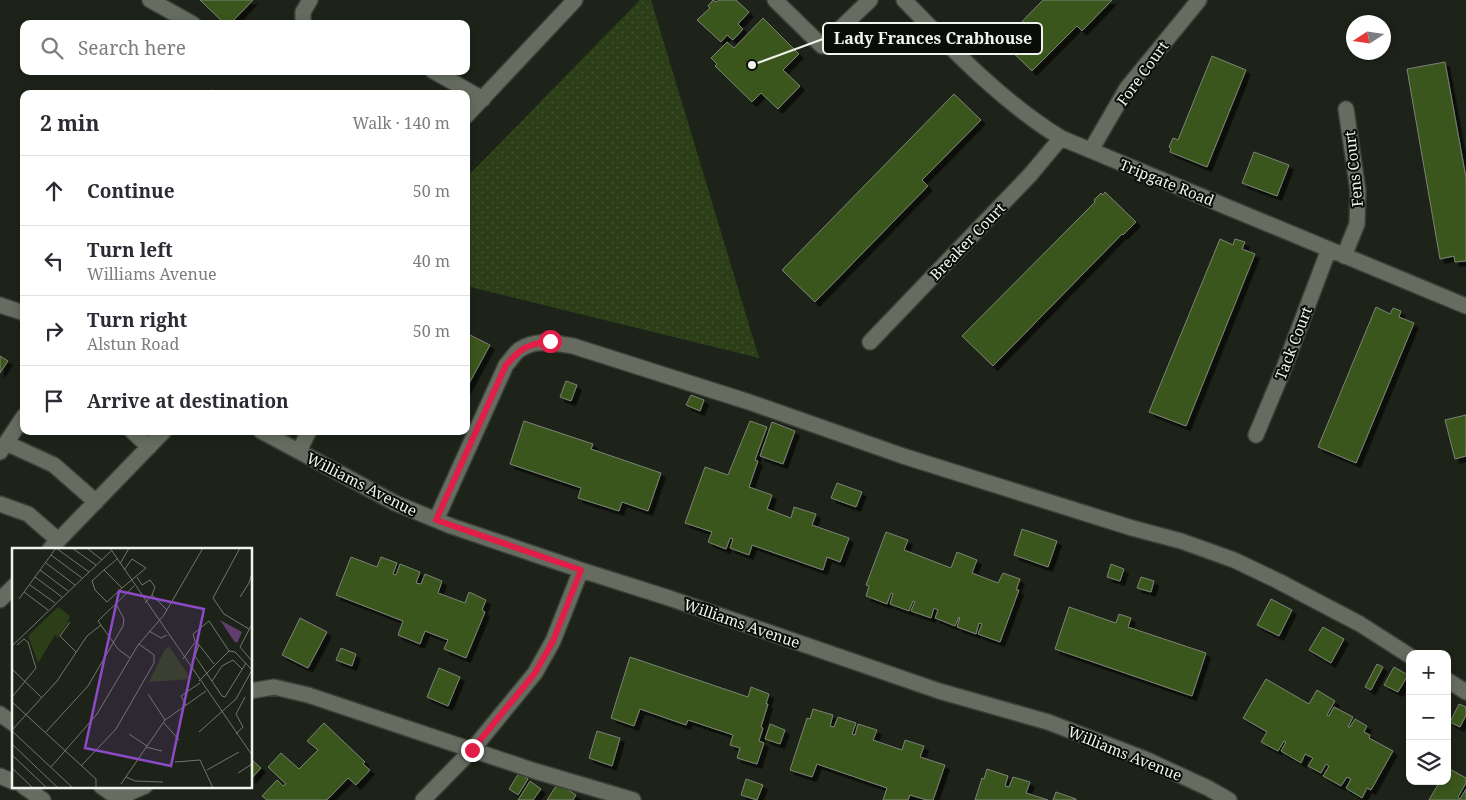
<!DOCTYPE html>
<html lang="en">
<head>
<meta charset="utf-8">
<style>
	:root { --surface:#fff; --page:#f2f2f3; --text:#2b2b33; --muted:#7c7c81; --line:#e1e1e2 }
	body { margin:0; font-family:"Noto Serif",serif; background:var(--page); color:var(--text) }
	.controls { position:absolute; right:15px; bottom:15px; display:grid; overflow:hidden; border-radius:10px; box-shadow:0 2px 8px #0003 }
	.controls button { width:45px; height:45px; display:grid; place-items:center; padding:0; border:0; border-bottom:1px solid var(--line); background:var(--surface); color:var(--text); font:25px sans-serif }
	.compass { position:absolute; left:1346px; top:15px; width:45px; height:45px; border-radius:50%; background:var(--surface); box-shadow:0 2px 8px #0003; rotate:258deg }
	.stop { position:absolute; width:15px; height:15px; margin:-11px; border:4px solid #e11d48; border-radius:50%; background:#fff }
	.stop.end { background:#e11d48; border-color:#fff; box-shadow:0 1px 5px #0008 }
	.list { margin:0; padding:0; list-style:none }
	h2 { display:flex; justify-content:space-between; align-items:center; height:65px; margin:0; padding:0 20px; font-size:21px }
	h2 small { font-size:16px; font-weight:400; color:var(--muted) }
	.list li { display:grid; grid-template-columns:32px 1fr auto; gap:15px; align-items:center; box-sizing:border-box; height:70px; padding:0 20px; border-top:1px solid var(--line) }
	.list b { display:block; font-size:19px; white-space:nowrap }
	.list p { margin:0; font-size:16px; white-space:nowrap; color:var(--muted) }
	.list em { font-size:16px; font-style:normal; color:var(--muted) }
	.icon { flex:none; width:28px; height:28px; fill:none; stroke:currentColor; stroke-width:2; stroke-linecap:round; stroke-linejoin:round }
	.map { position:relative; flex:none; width:1466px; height:800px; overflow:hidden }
	.search { position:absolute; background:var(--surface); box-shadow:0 2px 8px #0003; left:20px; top:20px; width:450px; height:55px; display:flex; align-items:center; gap:12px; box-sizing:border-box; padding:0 18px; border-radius:10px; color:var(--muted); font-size:19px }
	.panel { position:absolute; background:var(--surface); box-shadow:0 2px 8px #0003; left:20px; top:90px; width:450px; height:345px; border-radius:10px }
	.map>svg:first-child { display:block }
	.grass { fill:url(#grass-dots) }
	.building { fill:#3b561f; stroke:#7b8375; filter:url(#shadow) }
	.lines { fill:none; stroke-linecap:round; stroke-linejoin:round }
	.minor-casing { stroke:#3b3f37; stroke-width:18 }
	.minor { stroke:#666d60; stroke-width:15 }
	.route { stroke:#e11d48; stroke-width:6 }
	.labels { text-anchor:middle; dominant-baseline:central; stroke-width:4; stroke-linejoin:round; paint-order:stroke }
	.street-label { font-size:15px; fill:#f0f4ed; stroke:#090c07 }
	.inset-road { fill:none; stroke:#71776d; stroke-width:1 }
	.view { fill:#8d4ac6; fill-opacity:0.15; stroke:#8d4ac6; stroke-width:2.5 }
	.inset-edge { fill:none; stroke:#f0f4ed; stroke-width:2.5 }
	.leader { fill:none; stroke:#f0f4ed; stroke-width:2 }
	.callout-dot { fill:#f0f4ed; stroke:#090c07; stroke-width:2 }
	.callout { fill:#090c07; stroke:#f0f4ed; stroke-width:2 }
	.callout-label { font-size:16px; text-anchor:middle; font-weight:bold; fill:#f0f4ed }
</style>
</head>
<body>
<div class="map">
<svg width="1466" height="800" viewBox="0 0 1466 800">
	<defs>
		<pattern id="grass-dots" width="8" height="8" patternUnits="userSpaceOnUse" patternTransform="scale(1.25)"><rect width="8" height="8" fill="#2c3e18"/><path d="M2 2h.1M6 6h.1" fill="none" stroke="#41512f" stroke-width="1.8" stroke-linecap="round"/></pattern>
		<filter id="shadow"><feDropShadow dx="4.5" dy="4.5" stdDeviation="0" flood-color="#0009"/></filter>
	</defs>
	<rect width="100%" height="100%" fill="#1d2318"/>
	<path class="grass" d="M640 0H651L759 358 466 286V178Z"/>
	<path class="building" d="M200 0H253L230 24H225Z
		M713 0 716 2 719 0H736L749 12 738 24 743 29 733 40 727 35 721 42 697 20 710 8 708 6Z
		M1043 0H1112L1082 31 1077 26 1032 71 1002 42Z
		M763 18 799 54 783 70 800 86 778 109 761 93 752 102 715 66 717 64 711 58 727 42 734 48Z
		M1212 56 1246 70 1207 167 1170 152 1171 148 1169 147 1173 138 1178 140Z
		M1445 62 1466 178V261L1455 262 1454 256 1440 259 1407 69Z
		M211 90 224 94H210Z
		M954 94 981 120 922 180 928 186 815 302 782 270Z
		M1254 152 1289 165 1277 196 1242 183Z
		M1105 192 1136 222 1123 235 1122 234 993 366 962 336 1095 202 1094 200 1101 193 1103 195Z
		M1220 239 1233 245 1235 239 1245 242 1242 249 1255 254 1186 426 1149 412Z
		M1376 307 1390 314 1393 308 1401 311 1399 317 1414 323 1356 463 1318 447Z
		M466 333 490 345 466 389Z
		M0 356 8 361 0 373Z
		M566 381 577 385 571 401 560 397Z
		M691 395 704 400 700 411 686 405Z
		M1466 415V456L1455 459 1445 420Z
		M524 421 593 444 591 449 661 473 648 511 622 502 619 511 578 498 581 488 510 464Z
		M750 421 767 427 755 460 758 461 749 487 772 495 767 509 791 518 794 507 816 514 812 525 849 538 840 562 827 557 823 570 752 545 749 555 730 548 733 539 730 538 726 549 708 542 712 532 685 523 705 467 728 475Z
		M772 422 795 431 783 464 760 456Z
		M837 483 862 492 856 507 831 498Z
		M1022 529 1057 541 1048 567 1014 555Z
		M886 532 908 540 904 550 951 568 957 552 977 560 972 573 998 583 1003 573 1020 579 1016 590H1019L1000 642 978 634 982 624 979 623 976 634 957 627 960 618 959 617 955 626 935 618 938 610 934 608 931 618 911 611 915 602 913 601 909 611 890 604 893 594 891 593 887 604 866 596 869 586 866 585Z
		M351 557 377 567 381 557 397 563 393 574 396 575 400 564 420 572 416 583 421 584 425 574 442 581 438 593 465 603 469 592 486 600 482 610 485 612 466 658 444 649 448 640 425 631 420 644 398 635 403 621 336 595Z
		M1111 564 1124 569 1120 581 1107 577Z
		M1141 577 1154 581 1151 592 1137 588Z
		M1271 599 1292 610 1279 636 1257 625Z
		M1069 607 1116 623 1119 614 1131 618 1128 627 1206 653 1192 696 1055 649Z
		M300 618 327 632 308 668 282 655Z
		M1323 627 1344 639 1331 663 1309 650Z
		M341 648 356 654 352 666 336 660Z
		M630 657 748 697 751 687 769 694 766 704H768L761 727 763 728 759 741 764 743 757 764 737 758 740 748 730 745 733 735 688 720 686 725 640 709 634 726 611 718Z
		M1377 664 1383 667 1371 690 1365 687Z
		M1394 667 1408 675 1398 692 1384 685Z
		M439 668 460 677 448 706 427 697Z
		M1266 679 1309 704 1317 690 1335 701 1327 715 1329 716 1334 707 1353 717 1348 727H1350L1355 719 1367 726 1364 732 1370 735 1369 738 1393 751 1371 790 1367 788 1362 798 1346 788 1351 779 1347 777 1341 786 1323 776 1329 766 1326 764 1321 773 1308 766 1313 758 1305 754 1301 763 1281 751 1286 742 1284 741 1278 751 1261 742 1267 732 1243 718Z
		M1459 704 1466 707V715L1460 727 1450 722Z
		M813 709 833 715 830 726 834 727 838 717 856 723 852 734 855 735 858 724 877 730 873 740 902 750 905 740 924 746 920 757 945 765 933 800H927L910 795 908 800H883L887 788 817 764 812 777 790 770 807 718 810 719Z
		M324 723 365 762 363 764 370 770 356 785 348 778 327 800H267L262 796 277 780 283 786 286 784 268 767 281 753 299 769 318 750 307 741Z
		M770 724 785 730 780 744 765 739Z
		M597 731 620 738 612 766 589 758Z
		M251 759 261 768 251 779Z
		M1448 768 1466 778V783L1458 797 1460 799 1466 789V800H1429L1440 781H1447Z
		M987 769 1008 776 1005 786 1009 787 1013 777 1030 782 1026 793 1048 800H975L982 778 984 779Z
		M519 773 528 779 518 795 509 789Z
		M746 779 763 785 757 800 741 795Z
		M530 781 541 789 533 800H518Z
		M558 783 576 795 573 800H547Z
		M1056 792 1076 799V800H1053Z"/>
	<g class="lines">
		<g class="minor-casing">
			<path id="minor" d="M150 0 193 24
				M775 0 822 46 870 0
				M904 0C953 50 1001 101 1061 138L1466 306
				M303 24V12L310 0
				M433 71 483 99
				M466 116 575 0
				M1091 150 1127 88 1199 0
				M1344 256 1357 224 1358 191 1346 109
				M0 305 24 313
				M870 342 1030 175 1061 138
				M132 431 149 447
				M261 431 395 503 451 526 581 570 669 598 939 691 1048 722 1145 759 1208 788 1229 800
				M1256 435 1284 368 1329 249
				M6 443 54 465 96 502
				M299 451 309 431
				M0 452 24 416
				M0 504 28 514 58 540
				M436 520 506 365C510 361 514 354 519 350 536 338 555 343 573 346L749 402 903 456 1132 528 1181 541 1234 560 1278 581 1360 624 1410 656
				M50 549 164 431
				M0 600 14 586
				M1447 680 1466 692
				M251 691 274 687 308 695 535 771 633 800
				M0 714 14 724
				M0 776 14 782
				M23 786 43 800
				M101 786 111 793 124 795 126 800
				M124 795 145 786
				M423 800 472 750 535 673 553 641 581 570"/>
		</g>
		<use href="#minor" class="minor"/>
	</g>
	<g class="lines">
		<path class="route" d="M472 750 535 673 553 641 581 570 436 520 506 365C522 347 526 345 550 341"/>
	</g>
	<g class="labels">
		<g class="street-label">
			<text transform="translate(1142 73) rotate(-54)">Fore Court</text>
			<text transform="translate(1353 169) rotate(-96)">Fens Court</text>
			<text transform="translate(1167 182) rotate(22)">Tripgate Road</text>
			<text transform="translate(967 241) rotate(-46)">Breaker Court</text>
			<text transform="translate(1293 343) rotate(-69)">Tack Court</text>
			<text transform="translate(362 484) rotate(27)">Williams Avenue</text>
			<text transform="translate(742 623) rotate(19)">Williams Avenue</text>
			<text transform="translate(1125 753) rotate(22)">Williams Avenue</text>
		</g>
	</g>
	<g transform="translate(12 548)">
		<rect width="240" height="240" fill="#1d2318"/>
		<path d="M157 98 179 131 137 134 152 103Z" fill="#2c3e18"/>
		<path d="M46 59 58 68 55 76 46 90 43 87 26 115 16 88Z" fill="#2c3e18"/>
		<path d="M208 72 230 84 225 95 222 93Z" fill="#613e6d"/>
		<path class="inset-road" d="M44 0 77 24M60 0 84 17M75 0 90 12M98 0 240 207M228 0 201 50 212 66 237 81M39 7 70 30M105 11 92 22 110 40 134 20 120 11 112 22M34 15 63 37M108 16 117 0M28 22 56 43M92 22 80 33 83 42 95 54 110 40M23 29 50 49M125 29 130 37 138 32 143 39 140 47M18 37 43 55M12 44 36 62M228 49 237 35 240 25M7 51 44 0M133 55 140 47 155 62M58 74 48 88 64 104M240 76 228 99 240 113M137 83 149 90 155 87M183 93 181 86 197 73 217 103M187 97 183 108 210 148 213 149 234 115M0 98 99 3M118 110 106 101 86 73 122 38M171 111 184 93 202 116M0 121 30 150M187 133 217 103 223 104 240 122M200 133 210 118 221 112 230 121M136 146 153 172M0 149 24 120 16 94 12 91 5 97M0 154 84 231V240M174 157 169 148 188 135M152 175 167 192M0 182 45 133 75 88 89 77M0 183 61 240M187 184 224 151 240 122M33 185 76 138 111 78 112 71 104 56M117 186 135 198M224 186 231 179 224 166 233 149M0 196 46 240M134 199 150 203M0 207 35 240M163 214 188 212 201 240M69 218 104 181 142 115V107L127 96M39 219 85 166 126 97 152 67 191 0M0 220 21 240M195 222 227 204M226 225 240 216M114 229 123 233 151 234M109 236 153 172 194 143"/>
		<path class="view" d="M107 43 192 61 159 218 73 200Z"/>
		<rect width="240" height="240" class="inset-edge"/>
	</g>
	<path class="leader" d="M752 65L823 39"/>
	<circle class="callout-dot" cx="752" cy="65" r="5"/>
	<rect class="callout" x="823" y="23" width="219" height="31" rx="5"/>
	<g class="callout-label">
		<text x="933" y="44">Lady Frances Crabhouse</text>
	</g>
</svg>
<div class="controls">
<button>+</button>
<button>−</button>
<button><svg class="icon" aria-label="layers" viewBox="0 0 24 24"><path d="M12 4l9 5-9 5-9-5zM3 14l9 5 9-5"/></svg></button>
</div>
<svg class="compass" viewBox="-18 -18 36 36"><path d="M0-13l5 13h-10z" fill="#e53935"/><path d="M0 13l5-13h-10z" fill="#7c7c81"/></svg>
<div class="stop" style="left:550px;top:341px"></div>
<div class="stop end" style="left:472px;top:750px"></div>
<div class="search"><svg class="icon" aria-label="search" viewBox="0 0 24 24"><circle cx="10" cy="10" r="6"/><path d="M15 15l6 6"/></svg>Search here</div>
<section class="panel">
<h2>2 min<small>Walk · 140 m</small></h2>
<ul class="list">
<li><svg class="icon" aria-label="ahead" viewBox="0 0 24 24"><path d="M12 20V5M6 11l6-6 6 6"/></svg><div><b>Continue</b></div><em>50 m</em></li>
<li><svg class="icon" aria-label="left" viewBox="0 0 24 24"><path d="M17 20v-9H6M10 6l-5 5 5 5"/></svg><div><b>Turn left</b><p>Williams Avenue</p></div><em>40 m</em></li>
<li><svg class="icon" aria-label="right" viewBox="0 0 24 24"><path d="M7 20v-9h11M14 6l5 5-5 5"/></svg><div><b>Turn right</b><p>Alstun Road</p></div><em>50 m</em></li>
<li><svg class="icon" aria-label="arrive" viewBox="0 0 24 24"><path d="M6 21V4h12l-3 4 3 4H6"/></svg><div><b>Arrive at destination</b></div></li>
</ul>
</section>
</div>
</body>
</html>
